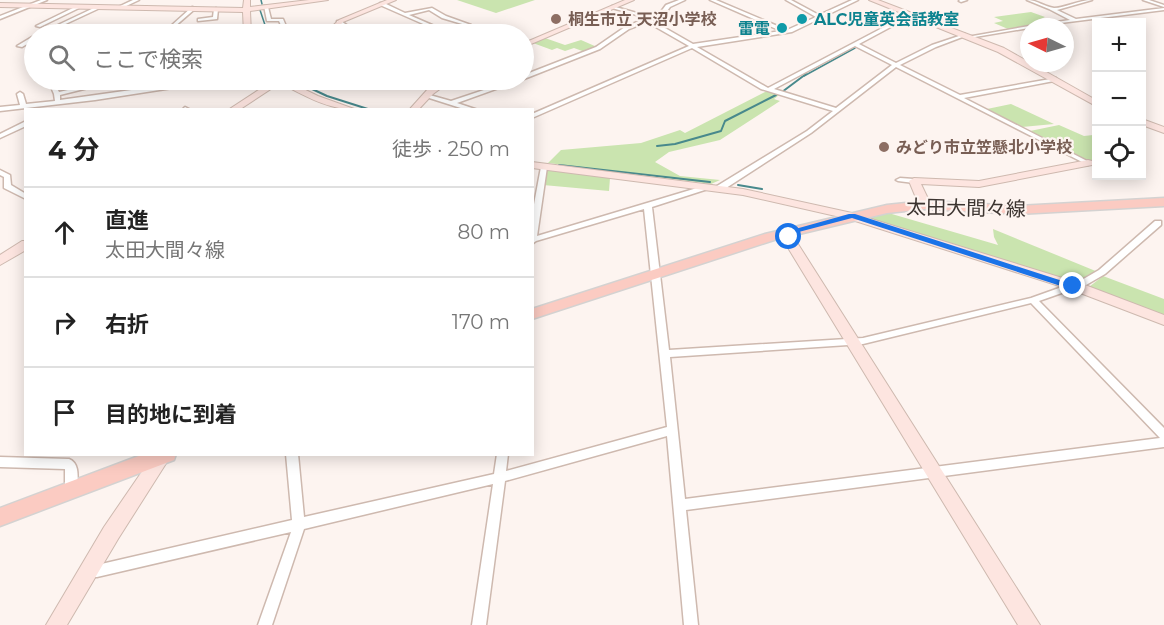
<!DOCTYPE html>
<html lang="ja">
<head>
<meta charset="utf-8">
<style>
	:root { --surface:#fff; --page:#f6f6f6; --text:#222; --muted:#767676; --line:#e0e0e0 }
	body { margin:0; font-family:Montserrat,"Noto Sans JP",sans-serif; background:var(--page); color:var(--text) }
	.controls { position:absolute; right:18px; top:18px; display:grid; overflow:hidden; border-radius:0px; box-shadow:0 3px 15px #0003 }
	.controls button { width:54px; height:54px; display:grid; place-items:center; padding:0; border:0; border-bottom:2px solid var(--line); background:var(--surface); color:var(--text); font:30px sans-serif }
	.compass { position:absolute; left:1020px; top:18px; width:54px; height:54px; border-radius:50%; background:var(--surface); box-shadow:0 3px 15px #0003; rotate:275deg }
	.stop { position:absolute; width:18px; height:18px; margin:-14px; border:4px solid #1a73e8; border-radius:50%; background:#fff }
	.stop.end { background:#1a73e8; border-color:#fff; box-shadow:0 2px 6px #0008 }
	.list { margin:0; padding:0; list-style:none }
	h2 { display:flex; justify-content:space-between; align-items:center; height:78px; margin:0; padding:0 24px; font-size:26px }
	h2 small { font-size:20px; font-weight:400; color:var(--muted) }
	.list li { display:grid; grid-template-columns:39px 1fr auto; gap:18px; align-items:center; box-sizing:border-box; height:90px; padding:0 24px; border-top:2px solid var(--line) }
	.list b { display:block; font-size:22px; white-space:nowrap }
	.list p { margin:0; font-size:20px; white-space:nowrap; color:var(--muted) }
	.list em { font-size:20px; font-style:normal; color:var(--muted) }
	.icon { flex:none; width:33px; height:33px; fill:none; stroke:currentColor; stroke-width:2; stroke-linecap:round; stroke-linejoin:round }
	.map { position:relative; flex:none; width:1164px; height:625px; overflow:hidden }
	.search { position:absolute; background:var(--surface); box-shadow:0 3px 15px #0003; left:24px; top:24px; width:510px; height:66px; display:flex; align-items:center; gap:15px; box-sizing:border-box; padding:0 21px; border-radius:33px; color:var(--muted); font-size:22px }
	.panel { position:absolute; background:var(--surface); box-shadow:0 3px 15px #0003; left:24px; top:108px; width:510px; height:348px; border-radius:0px }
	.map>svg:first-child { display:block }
	.green { fill:#cae4af }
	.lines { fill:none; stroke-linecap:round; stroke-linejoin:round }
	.stream-far1 { stroke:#48898c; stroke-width:1.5 }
	.stream { stroke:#48898c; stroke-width:2 }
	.street-casing { stroke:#ceb9af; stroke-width:3 }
	.secondary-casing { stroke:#ceb9af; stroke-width:2 }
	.primary-casing { stroke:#d4d2d1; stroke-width:3 }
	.street { fill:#fff; fill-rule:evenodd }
	.secondary { fill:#fde5e0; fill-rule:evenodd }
	.primary { fill:#fbcbc2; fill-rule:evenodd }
	.route { fill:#1a73e8 }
	.education-dot { fill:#8d6e63; stroke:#fdf4f0; stroke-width:2 }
	.culture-dot { fill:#0f9aa8; stroke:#fdf4f0; stroke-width:2 }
	.labels { text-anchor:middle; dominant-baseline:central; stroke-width:4.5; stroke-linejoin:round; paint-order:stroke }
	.far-education-label { font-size:16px; font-weight:bold; fill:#785e54; stroke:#fdf4f0; text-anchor:start }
	.far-culture-label { font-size:16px; font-weight:bold; fill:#0d838f; stroke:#fdf4f0; text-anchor:start }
	.street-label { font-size:20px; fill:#3c3430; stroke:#fdf4f0 }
</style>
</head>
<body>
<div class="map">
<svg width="1164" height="625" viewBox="0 0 1164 625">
	<rect width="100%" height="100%" fill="#fdf4f0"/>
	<path class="green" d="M457 0H535L496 13Z
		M1031 12 1045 17 1041 19 1051 23 1008 29 994 23 1003 21 994 17Z
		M545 38 565 45 581 40 597 47 585 52 574 48 565 51 557 48 552 50 533 43Z
		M767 91 779 95 774 99 780 101 720 140 669 152 655 162 680 176 720 180 711 184 533 161 548 163 561 150 641 143 680 130 685 133Z
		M1011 104 1054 124 1022 127 987 109Z
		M1059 125 1084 136 1093 135 1096 137V165L1030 131Z
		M548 170 610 178 609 191 543 185 545 171Z
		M885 212 998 245 994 237 993 229 1098 272 1088 275 1077 283 1073 282 872 219 871 215Z
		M1103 276 1164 299V316L1089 287Z"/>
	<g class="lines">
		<path class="stream-far1" d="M261 0 262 4
			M260 10 268 34
			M804 76 855 48"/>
		<path class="stream" d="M293 80 327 96 371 110
			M782 92 806 74
			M657 146 675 144 721 131 725 121 776 95
			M559 165 710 182
			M738 185 762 189"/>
		<g class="street-casing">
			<path id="street" d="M41 0H47L0 19V16Z
				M133 0H139L122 8 118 7Z
				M679 0H685L670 7 664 15 651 20 693 44 781 31 710 0H716L787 30 816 17 786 0H791L819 15 852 0H858L792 32 697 47 768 88 909 14 913 15 859 44 896 63 932 45 965 34V36L936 47 900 65 960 95 1056 78V80L1054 81 964 98 1091 163 1088 165 1086 164 896 67 811 133 723 190H717V186L807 131 833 111 761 89 692 48 532 118V114L689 46 647 22 629 29 600 49 524 79V75L596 47 625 27 647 18 612 8V6L651 17 660 13 666 5ZM855 46 892 65 836 108 774 89Z
				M960 0H967L961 2 959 1Z
				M1027 0C1037 0 1045 7 1054 8 1065 8 1079 0 1092 0L1057 10 1076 19 1164 8V10L1029 27V28L969 38 967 37 1035 25 1070 20 1049 9Z
				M1143 0H1149L1164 5V7Z
				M380 3H384L405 13 432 8 446 16 471 25 469 26 442 18 429 10 409 15 448 32V33L446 34 380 5Z
				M77 6 81 7 40 27 36 26Z
				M98 6 102 7 44 34H39Z
				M264 6 268 7 271 19H283L288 31H284L279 21H267Z
				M192 7 196 8 166 34H162Z
				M216 8 218 9 217 19 198 21V19L213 17 214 9Z
				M339 21H341L359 34H354L337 23V21Z
				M32 37H34V40L22 47 17 46Z
				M33 58 34 59V62L30 60Z
				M48 80H53L59 92 90 85 87 80H91L96 86 60 95V100L203 80H214L211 82 95 100 0 111V107L20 105 17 94 20 92 23 94 26 104 55 101 54 94Z
				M322 80H329L339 84 350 80H357L339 88Z
				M434 80H445L447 81 444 83Z
				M514 80H521L457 103 478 110H467L423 96 426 94 451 101Z
				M185 107 191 110H182Z
				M26 121V126L0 138V134Z
				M544 165 547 167 537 236 707 185H710L714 187 652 207 669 350 863 338 1031 298 1073 283 1077 286 1080 281 1099 270 1155 221H1161V225L1105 274 1086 285 1083 290 1080 291 1076 288 1039 301 1164 428V447L686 510 698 625H684L667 436 505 481 486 625H472L493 484 304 529 272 625H258L291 532 97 577H89L84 575 83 571 84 567 89 565H97L292 520 286 454H298L304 517 494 474 497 454H508L506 471 667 427 644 209 536 241 532 244V215L541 167ZM1031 303 1160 438 685 499 670 357 863 344Z
				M0 170 10 175 11 185 26 194V199L4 188V177L0 175Z
				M900 178 914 179 918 181 914 183 898 181 896 180Z
				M0 457 69 459C81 464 77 480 77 491L75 495 71 496 67 495 65 491V469L0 467Z"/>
		</g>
		<g class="secondary-casing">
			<path id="secondary" d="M244 0H250V7L309 0H328L250 11 251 34H244L243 12 0 7V3L243 8Z
				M387 0H396L343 22 332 34H324L339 20Z
				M625 0H634L524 47V43Z
				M869 0H878L1004 48 1096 100V106L998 52Z
				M274 80H285L318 96 357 110C329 110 305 96 280 83L239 110H228Z
				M443 80H452L433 94 418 110H409L427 90Z
				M1142 119 1164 127V133L1142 125Z
				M1088 160 1092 161V165L979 187 921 184 931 205 925 208 919 205 909 181 914 178 979 181Z
				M532 162 743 189 852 213 1085 285 1164 315V325L1075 291 849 219 743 195 532 168Z
				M785 229 791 233 1040 625H1018L779 233Z
				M22 241H26V250L0 265V255Z
				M154 454H172L118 539 67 625H46L104 527Z"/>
		</g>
		<g class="primary-casing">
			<path id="primary" d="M1164 198V206L1018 214 925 209 887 213 774 240 532 319V309L765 234 887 205 925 201 1018 206Z
				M144 454H176L174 460 0 526V508Z"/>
		</g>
		<use href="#street" class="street"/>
		<use href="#secondary" class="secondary"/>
		<use href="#primary" class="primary"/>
	</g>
	<path class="route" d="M849 214H855L1078 286 1070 289 852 218 791 234 793 237 789 240 781 233Z"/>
	<g class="education-dot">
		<circle cx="556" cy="19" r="6"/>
		<circle cx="884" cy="147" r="6"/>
	</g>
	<g class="culture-dot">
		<circle cx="802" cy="19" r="6"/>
		<circle cx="782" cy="28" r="6"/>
	</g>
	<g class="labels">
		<g class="far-education-label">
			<text x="568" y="19">桐生市立 天沼小学校</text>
			<text x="896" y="147">みどり市立笠懸北小学校</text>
		</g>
		<g class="far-culture-label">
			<text x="814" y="19">ALC児童英会話教室</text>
			<text x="770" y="28" text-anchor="end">雷電</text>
		</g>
		<g class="street-label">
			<text transform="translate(966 208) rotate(1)">太田大間々線</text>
		</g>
	</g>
</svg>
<div class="controls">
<button>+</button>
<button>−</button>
<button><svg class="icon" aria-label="locate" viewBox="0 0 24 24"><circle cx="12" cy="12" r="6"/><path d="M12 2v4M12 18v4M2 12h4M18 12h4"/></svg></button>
</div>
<svg class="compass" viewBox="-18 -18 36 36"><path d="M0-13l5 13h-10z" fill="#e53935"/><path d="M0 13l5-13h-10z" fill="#767676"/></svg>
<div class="stop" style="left:789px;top:237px"></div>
<div class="stop end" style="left:1073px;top:286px"></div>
<div class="search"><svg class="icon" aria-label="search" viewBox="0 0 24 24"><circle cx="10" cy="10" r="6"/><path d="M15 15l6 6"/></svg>ここで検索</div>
<section class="panel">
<h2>4 分<small>徒歩 · 250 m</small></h2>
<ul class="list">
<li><svg class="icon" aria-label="ahead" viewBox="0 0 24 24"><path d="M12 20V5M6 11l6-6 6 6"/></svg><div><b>直進</b><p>太田大間々線</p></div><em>80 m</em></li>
<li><svg class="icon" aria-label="right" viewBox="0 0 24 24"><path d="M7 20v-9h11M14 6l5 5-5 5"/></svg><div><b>右折</b></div><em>170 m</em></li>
<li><svg class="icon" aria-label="arrive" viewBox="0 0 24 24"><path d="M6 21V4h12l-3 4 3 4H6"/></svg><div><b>目的地に到着</b></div></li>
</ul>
</section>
</div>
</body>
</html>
